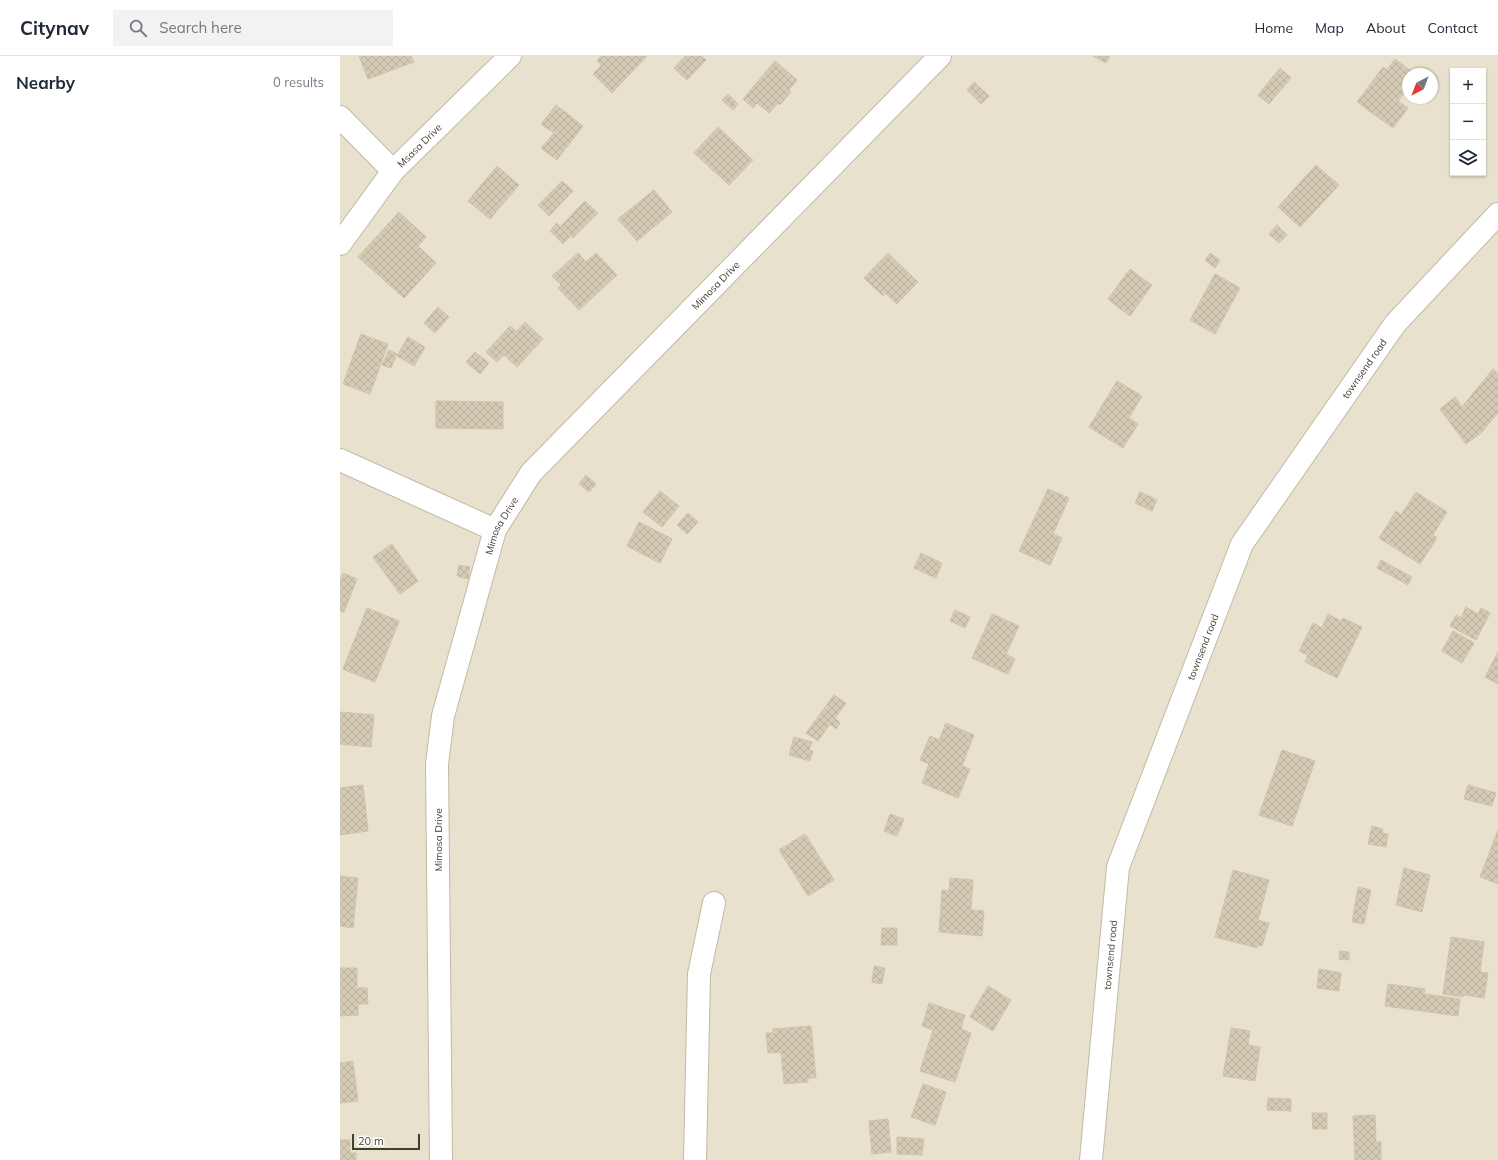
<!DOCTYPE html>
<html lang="en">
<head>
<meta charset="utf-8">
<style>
	:root { --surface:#fff; --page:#f2f2f3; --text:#1f2937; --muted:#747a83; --line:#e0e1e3 }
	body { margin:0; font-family:Mulish,sans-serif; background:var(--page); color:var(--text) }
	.controls { position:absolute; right:12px; top:12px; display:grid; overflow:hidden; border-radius:0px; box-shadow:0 1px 3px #0004 }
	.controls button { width:36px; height:36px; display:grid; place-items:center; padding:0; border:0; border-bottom:1px solid var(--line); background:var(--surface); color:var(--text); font:20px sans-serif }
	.compass { position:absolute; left:1062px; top:12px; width:36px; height:36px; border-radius:50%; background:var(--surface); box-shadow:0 1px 3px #0004; rotate:222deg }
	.scale { position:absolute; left:12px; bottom:10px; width:68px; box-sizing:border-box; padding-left:4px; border:2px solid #443e31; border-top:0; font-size:11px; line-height:14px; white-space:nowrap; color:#443e31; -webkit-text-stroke:3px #fff; paint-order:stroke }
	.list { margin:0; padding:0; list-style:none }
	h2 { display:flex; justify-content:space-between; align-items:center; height:52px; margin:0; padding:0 16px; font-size:17px }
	h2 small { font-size:13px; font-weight:400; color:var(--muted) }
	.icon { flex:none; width:22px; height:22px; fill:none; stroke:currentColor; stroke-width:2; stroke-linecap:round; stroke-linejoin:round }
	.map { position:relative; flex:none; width:1158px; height:1104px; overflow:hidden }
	header { display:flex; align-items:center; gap:24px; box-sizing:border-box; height:56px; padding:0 20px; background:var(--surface); border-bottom:1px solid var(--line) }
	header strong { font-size:19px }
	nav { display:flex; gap:22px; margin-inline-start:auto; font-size:14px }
	.search { width:280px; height:36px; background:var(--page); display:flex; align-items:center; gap:10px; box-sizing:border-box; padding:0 14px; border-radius:0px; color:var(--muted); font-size:15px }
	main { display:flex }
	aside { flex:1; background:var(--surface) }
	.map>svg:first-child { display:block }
	.residential { fill:#e7e1ce; fill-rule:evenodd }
	.building { fill:url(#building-cross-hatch); stroke:#d1c3a7 }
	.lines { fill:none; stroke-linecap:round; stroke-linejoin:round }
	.minor-casing { stroke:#c1baa5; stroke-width:24 }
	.minor { stroke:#fff; stroke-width:22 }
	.labels { text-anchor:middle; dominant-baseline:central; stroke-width:3; stroke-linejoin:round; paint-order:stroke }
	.street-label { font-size:10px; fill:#443e31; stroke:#fff }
</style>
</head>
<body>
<header>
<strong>Citynav</strong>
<div class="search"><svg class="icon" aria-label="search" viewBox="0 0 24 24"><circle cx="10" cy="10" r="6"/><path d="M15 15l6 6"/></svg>Search here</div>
<nav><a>Home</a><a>Map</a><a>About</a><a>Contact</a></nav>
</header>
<main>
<aside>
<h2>Nearby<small>0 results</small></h2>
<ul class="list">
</ul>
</aside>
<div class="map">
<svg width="1158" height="1104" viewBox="0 0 1158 1104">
	<defs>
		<pattern id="building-cross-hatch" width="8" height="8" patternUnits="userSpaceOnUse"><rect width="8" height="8" fill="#d5cbb5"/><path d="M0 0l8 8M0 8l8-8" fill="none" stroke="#b8af9c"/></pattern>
	</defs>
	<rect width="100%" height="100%" fill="#f3eee1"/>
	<path class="residential" d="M0 0H1158V1104H0ZM1113 15H1143V117H1113ZM1068 18H1092V42H1068Z"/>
	<path class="building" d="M19 0H71L74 6 28 23Z
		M261 0H307L272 37 253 18 262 9 257 5Z
		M345 0H361L366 4 347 24 334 12Z
		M753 0H770L766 7Z
		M1055 3 1075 18H1068V32L1058 45 1068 52 1053 72 1017 46 1043 11 1047 14Z
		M435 5 457 24 449 34 451 36 440 49 438 47 429 57 417 47 413 52 403 43Z
		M940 12 951 22 929 48 918 39Z
		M634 26 649 40 641 48 627 34Z
		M388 38 398 48 393 54 382 44Z
		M216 49 243 70 217 104 201 92 214 77 201 68Z
		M378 71 413 104 389 129 354 97Z
		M976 109 999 129 960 171 938 151Z
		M157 110 179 129 150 163 128 145Z
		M222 125 233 135 209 160 198 149Z
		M314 134 332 156 297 185 278 163Z
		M245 145 258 157 233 182 221 170Z
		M59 156 86 181 78 190 96 207 64 242 18 201Z
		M217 167 230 181 223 188 210 175Z
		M937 169 947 179 939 187 929 178Z
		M238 197 246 206 256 197 277 219 239 254 218 232 221 229 212 220Z
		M548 197 578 226 557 248 545 237 543 240 524 222Z
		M870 197 880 204 875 212 865 204Z
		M790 213 802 222 779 252 768 243Z
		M875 218 900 232 875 278 850 264Z
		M802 222 812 229 790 260 779 252Z
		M98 251 109 261 95 277 84 267Z
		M185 266 203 283 177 311 164 299 157 306 146 296 170 270 177 275Z
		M21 278 48 288 30 338 3 328Z
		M68 281 85 291 74 310 57 300Z
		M49 294 57 298 51 312 42 309Z
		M135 296 149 307 140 318 126 306Z
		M1153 313 1158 318V357L1141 377 1126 388 1100 353 1115 341 1122 351Z
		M777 325 802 340 789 362 798 368 783 392 749 371Z
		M96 345 163 346V373L96 372Z
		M246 419 256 428 249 436 239 428Z
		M708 433 729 442 713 478 722 482 710 509 679 495Z
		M320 435 339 450 322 471 303 456Z
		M800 436 817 444 812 455 795 447Z
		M1076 436 1107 456 1093 479 1097 482 1080 508 1039 482 1056 455 1061 459Z
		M348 457 358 466 347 478 337 469Z
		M299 466 332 483 320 507 287 490Z
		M52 488 78 525 60 538 33 501Z
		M581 497 602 507 596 522 574 512Z
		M1041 504 1072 521 1068 529 1037 512Z
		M119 509 130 511 128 523 117 520Z
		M3 517 17 523 4 556 0 555V525Z
		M1126 551 1138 558 1141 552 1150 557 1136 584 1110 570 1116 559 1121 562Z
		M27 552 59 565 35 626 3 613Z
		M615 554 630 561 625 572 610 565Z
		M652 558 679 570 666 598 675 603 668 618 632 602Z
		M988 558 1001 565 1003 562 1022 571 997 622 965 606 968 599 959 595 973 567 982 572Z
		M1113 575 1134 587 1122 607 1102 595Z
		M1158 596V628L1145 621Z
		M494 639 506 647 495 662 500 667 496 673 490 668 478 685 466 677Z
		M0 656 34 659 31 691 0 688Z
		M606 667 634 679 622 710 630 713 618 742 582 727 589 708 580 704 590 680 599 684Z
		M454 681 472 686 469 694 473 695 470 705 449 699Z
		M942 694 975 705 952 770 919 759Z
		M23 729 28 775 0 779V732Z
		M1128 729 1156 737 1152 750 1124 743Z
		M550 758 564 763 557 780 544 775Z
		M1032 770 1043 773 1042 777 1048 778 1046 791 1028 788Z
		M1158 774V828L1140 821Z
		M465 778 494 824 468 840 439 794Z
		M1064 812 1090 819 1082 856 1056 849Z
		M893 814 929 824 918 864 929 867 922 890 917 889V892L875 881Z
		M0 820 18 822 13 872 0 870Z
		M610 822 633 824 631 854 644 855 642 880 599 876 602 834 609 835Z
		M1018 831 1031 834 1024 868 1012 866Z
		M542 872H557V889H541Z
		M1111 881 1144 886 1140 916 1148 917 1144 942 1124 939 1123 941 1103 938Z
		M1000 895 1009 896V904L999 903Z
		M534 910 545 912 542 928 532 926Z
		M0 912H17V932H27L28 948H18V959L0 960Z
		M979 913 1001 917 999 935 977 932Z
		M1048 928 1085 933 1084 938 1120 943 1118 960 1045 950Z
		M648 930 671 944 653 975 630 961Z
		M589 947 625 959 621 973 631 977 615 1026 580 1015 593 974 582 970Z
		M471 970 476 1022H468V1026L444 1028 441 996 428 997 426 977H433V973Z
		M891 972 910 975 908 989 920 991 915 1025 883 1020Z
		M13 1005 18 1045 0 1047V1007Z
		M583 1028 606 1036 595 1069 571 1061Z
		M928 1042 951 1043V1055L927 1054Z
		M972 1057H987V1073H973Z
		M1035 1059 1036 1086H1041V1104H1015L1013 1060Z
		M548 1063 551 1096 532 1098 529 1065Z
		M557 1081 584 1083 582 1099 557 1098Z
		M0 1084H10V1097H16V1104H0Z"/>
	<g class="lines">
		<g class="minor-casing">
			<g id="minor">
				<path d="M0 61 53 115"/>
				<path id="s1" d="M0 188 53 115 170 0"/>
				<path d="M0 404 155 474"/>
				<path id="s2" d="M101 1104 97 708 103 660 155 474 191 417 600 0"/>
				<path d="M355 1104 359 918 374 847"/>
				<path id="s3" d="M751 1104 778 811 902 488 1055 268 1158 158"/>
			</g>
		</g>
		<use href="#minor" class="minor"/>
	</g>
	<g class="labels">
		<g class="street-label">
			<text stroke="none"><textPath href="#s1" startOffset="127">Msasa Drive</textPath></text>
			<text stroke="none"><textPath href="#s2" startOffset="968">Mimosa Drive</textPath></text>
			<text stroke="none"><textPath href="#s3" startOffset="854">townsend road</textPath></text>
			<text stroke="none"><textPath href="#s2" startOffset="644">Mimosa Drive</textPath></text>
			<text stroke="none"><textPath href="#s3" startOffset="530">townsend road</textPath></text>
			<text transform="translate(98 784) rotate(-90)">Mimosa Drive</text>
			<text stroke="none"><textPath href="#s3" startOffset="206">townsend road</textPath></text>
		</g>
	</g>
</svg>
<div class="controls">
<button>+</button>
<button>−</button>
<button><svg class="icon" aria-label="layers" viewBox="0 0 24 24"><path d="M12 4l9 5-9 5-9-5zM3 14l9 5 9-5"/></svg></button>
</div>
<svg class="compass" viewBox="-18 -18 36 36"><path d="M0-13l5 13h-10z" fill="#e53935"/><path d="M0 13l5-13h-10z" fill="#747a83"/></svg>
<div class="scale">20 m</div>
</div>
</main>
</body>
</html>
